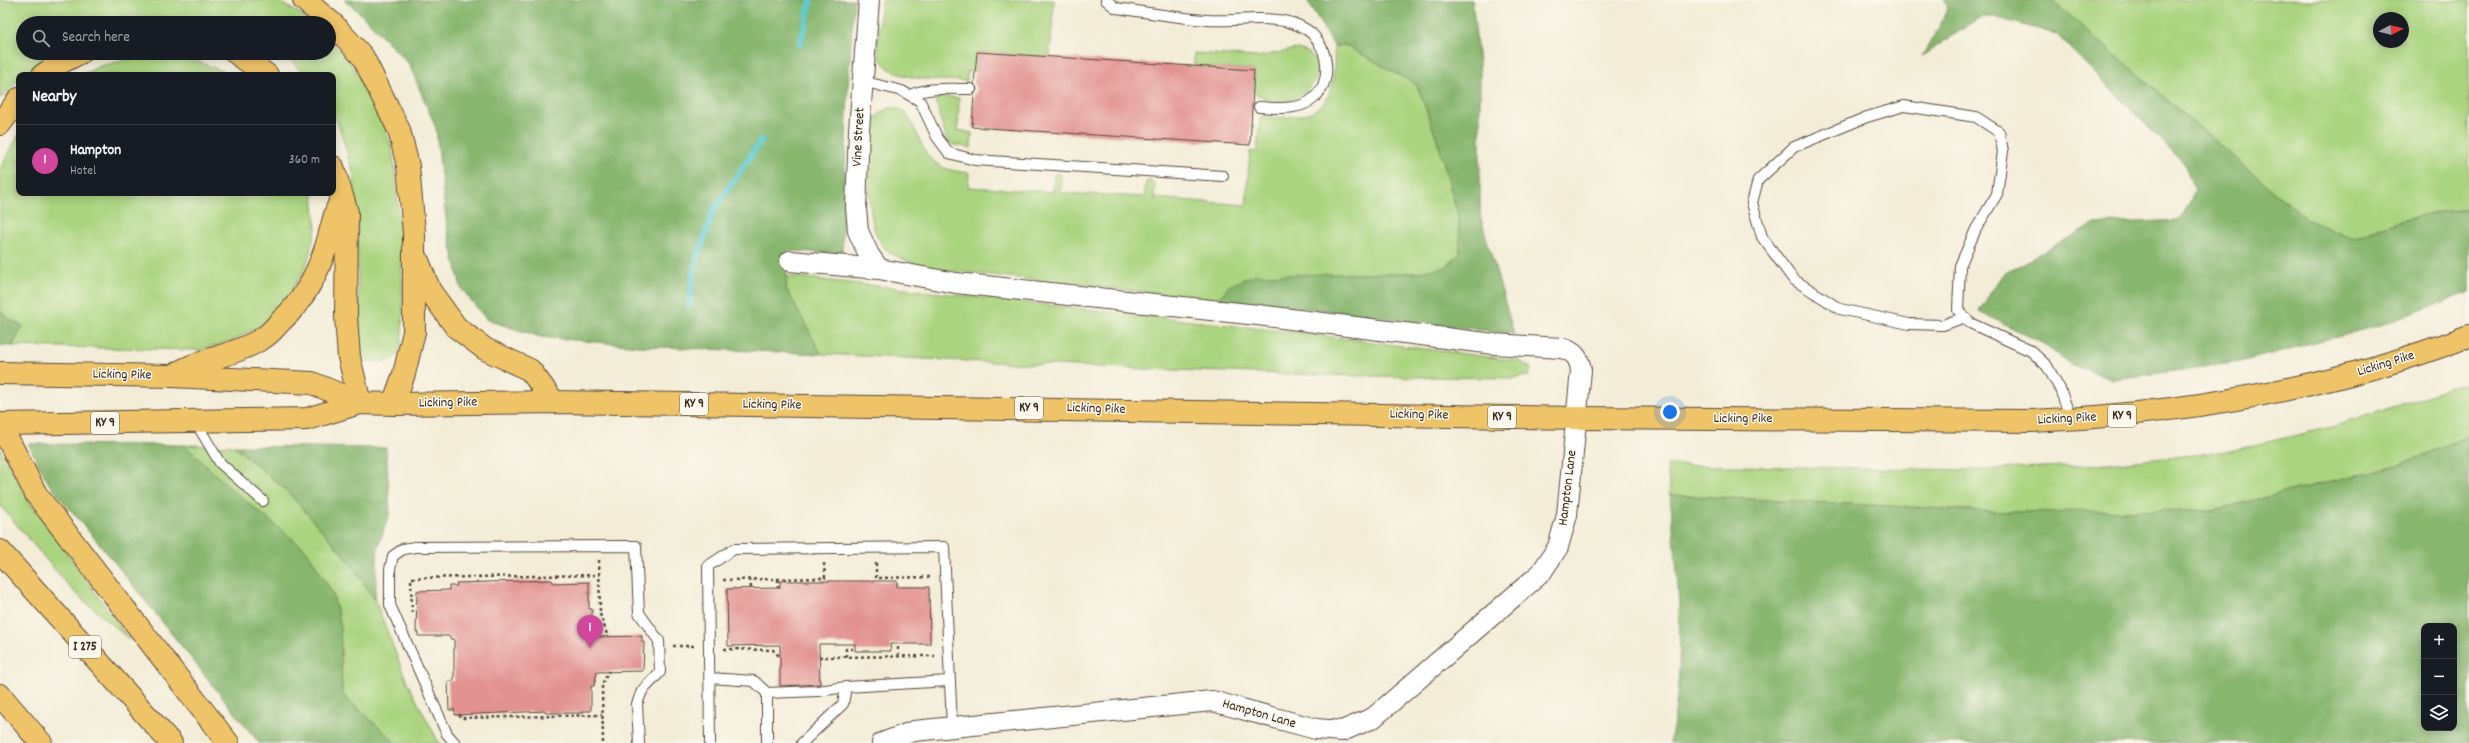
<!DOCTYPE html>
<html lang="en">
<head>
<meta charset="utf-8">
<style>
	:root { --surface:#171b24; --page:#20242c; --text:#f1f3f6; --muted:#9ea1a6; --line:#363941; --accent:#ea580c }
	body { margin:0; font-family:Dekko,sans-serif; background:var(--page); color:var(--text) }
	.controls { position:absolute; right:12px; bottom:12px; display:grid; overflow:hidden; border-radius:8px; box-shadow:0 2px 10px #0003 }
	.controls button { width:36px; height:36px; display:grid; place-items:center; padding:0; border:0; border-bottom:1px solid var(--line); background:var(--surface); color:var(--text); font:20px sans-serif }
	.compass { position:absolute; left:2373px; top:12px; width:36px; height:36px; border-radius:50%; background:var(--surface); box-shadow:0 2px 10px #0003; rotate:83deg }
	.you { position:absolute; left:1670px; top:412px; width:14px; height:14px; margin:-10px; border:3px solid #fff; border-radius:50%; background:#1a73e8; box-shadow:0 0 0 6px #1a73e833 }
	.badge { display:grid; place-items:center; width:26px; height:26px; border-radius:50%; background:var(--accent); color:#fff; font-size:13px; font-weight:700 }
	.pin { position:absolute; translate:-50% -33px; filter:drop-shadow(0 1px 2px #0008) }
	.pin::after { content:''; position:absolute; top:21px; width:14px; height:12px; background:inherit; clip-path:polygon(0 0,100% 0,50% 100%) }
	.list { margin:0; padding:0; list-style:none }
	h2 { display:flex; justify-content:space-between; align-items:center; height:52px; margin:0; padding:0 16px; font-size:17px }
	h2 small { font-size:13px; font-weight:400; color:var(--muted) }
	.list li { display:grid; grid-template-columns:26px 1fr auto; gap:12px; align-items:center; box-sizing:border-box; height:72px; padding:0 16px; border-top:1px solid var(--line) }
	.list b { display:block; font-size:15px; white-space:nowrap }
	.list p { margin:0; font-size:13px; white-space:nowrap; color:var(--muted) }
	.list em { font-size:13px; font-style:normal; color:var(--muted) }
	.icon { flex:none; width:22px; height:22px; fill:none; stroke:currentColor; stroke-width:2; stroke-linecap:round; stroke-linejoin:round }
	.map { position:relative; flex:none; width:2469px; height:743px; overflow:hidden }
	.search { position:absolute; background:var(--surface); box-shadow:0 2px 10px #0003; left:16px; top:16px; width:320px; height:44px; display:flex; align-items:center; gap:10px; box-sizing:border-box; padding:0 14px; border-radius:22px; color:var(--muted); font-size:15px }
	.panel { position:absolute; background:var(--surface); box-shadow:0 2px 10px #0003; left:16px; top:72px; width:320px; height:124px; border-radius:8px }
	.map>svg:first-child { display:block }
	.green { fill:#aad47f; stroke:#727f4e; fill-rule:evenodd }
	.forest { fill:#87b66e; stroke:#617046; fill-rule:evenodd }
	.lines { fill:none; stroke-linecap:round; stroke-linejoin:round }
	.stream { stroke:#5dcad0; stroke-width:6 }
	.building { fill:#e29291 }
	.lane-casing { stroke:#57473a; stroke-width:12 }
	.street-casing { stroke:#57473a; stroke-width:22 }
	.primary-casing { stroke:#57473a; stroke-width:24 }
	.highway-casing { stroke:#57473a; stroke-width:24 }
	.path { stroke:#57473a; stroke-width:2.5; stroke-dasharray:3 3; stroke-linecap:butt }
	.lane { stroke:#fff; stroke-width:10 }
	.street { stroke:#fff; stroke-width:20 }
	.primary { stroke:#efc469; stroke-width:22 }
	.highway { stroke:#efc469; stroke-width:22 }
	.labels { text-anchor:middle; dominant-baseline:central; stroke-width:3; stroke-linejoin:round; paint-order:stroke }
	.shield { fill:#fbf7ec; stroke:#75685c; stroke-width:1 }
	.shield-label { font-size:13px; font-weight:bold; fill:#3b2a1e }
	.street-label { font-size:14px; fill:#3b2a1e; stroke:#fbf7ec }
</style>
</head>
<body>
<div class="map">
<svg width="2469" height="743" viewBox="0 0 2469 743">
	<rect width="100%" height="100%" fill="#fbf7ec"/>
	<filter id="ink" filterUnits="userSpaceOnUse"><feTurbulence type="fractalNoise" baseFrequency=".025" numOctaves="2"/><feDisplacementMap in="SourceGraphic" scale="8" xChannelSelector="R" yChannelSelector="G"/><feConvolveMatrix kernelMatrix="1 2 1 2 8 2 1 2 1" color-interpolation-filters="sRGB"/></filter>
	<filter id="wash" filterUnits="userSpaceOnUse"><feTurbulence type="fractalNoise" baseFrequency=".012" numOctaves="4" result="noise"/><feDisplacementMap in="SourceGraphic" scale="16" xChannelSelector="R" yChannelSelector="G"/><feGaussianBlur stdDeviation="0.9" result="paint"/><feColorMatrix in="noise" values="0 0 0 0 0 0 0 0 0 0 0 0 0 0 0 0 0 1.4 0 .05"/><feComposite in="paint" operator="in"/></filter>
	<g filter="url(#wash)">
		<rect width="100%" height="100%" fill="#f3edd8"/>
		<path class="green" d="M0 0H275L301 14 311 23H216L185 18 133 16 112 23H23V53H49L24 75H19V80L0 99Z
			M882 0H1054L1050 57 977 52 975 71H967V81C942 79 886 84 878 53 876 43 881 12 882 0Z
			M2051 0H2469V210C2429 209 2388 224 2352 239L2305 218ZM2379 18H2403V42H2379Z
			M329 40C360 68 378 106 391 146 398 169 408 334 399 352 392 364 379 362 367 361L359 353 357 206 353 172 339 126 333 115V75H304L284 53H329Z
			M1345 45 1417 85 1438 142 1459 220 1460 254 1446 267 1415 273 1339 274 1229 286 1218 300 936 269C918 264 898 261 884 247 865 226 869 172 871 146 871 139 870 131 872 124 875 117 884 108 892 108 915 106 916 151 937 164 947 171 957 171 969 173L968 187 1053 192 1054 175 1058 173 1061 175V193L1144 197 1146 182 1150 180 1155 184 1154 198 1246 205 1250 151 1257 152 1260 117C1320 120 1337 108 1334 46Z
			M1297 49C1347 59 1296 127 1253 91L1254 70 1194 66V53L1257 57Z
			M147 55 186 57 233 75H81L100 66Z
			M934 95 959 98 958 130 972 133 971 148 951 144 945 135Z
			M19 134V193H313L316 229 306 267 285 303 262 325 230 342 199 350 12 346 18 336 0 310V169Z
			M787 276 1308 334 1520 361 1531 368 1529 376 1513 378C1282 377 1052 365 821 354L786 288Z
			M2469 382V436L2402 464 2213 510 2007 512 1670 495 1667 465 1976 470 2108 464 2230 451 2335 426Z
			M184 445 234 446 287 491 349 561 375 600 407 682 439 743H396L342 694 340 622 332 592 306 550 232 490Z
			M0 448 32 505 129 639 73 591 0 505Z"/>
		<path class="forest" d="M344 0H854L848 86 842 253 788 251 786 288 821 354 640 346 541 337 487 320 461 288 447 228 436 128 409 64 361 14Z
			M1307 0H1472L1480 73V215L1514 334 1314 309 1218 300 1229 286 1253 275 1415 273 1446 267 1460 254 1459 219 1438 142 1417 85 1345 45 1334 46Z
			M1943 0H2051L2305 218 2352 239C2389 225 2429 209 2469 210V292L2384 324 2240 362 2114 379 2073 365 2038 341 1979 311 2002 275 2095 224 2181 220 2195 191 2184 163 2056 34 1994 17H1981L1922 56 1940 25 1948 7Z
			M0 310 8 319 23 326 12 346 0 345Z
			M2469 436V743H1670C1687 662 1678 577 1670 495L2007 512 2213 510 2402 464ZM2424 626H2454V728H2424Z
			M28 444 184 445 232 490 306 550 332 592 340 622 342 694 396 743H259L112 559 49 484Z
			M234 446 386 448 390 513 378 546 375 600 349 561 287 491Z"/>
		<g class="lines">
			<path class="stream" d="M800 45 811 0
				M689 305 694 268 713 211 762 139"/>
		</g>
		<g id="blocks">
			<path class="building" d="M977 52 1254 70 1250 145 972 127 974 95 977 89 974 84Z
				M552 580 553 583 589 582V609H592V630H596V637L642 636V642H644L643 671 597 672 594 686H591V711H583V713H546V711L455 715V710H449L448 681H454V639H450V636H418V632H416L417 591 449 590V586H457L456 583Z
				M780 581H897V587H929L930 644H890L891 651H855V644H819L820 684 780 686V645L728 646 727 589 780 588Z"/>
		</g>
	</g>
	<g filter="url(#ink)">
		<use href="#blocks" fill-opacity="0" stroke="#57473a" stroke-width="1"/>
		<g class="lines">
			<g class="lane-casing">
				<path id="lane" d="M1106 0 1116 8C1146 12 1177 18 1207 20 1232 22 1268 15 1292 23 1298 25 1309 30 1313 35 1329 52 1332 81 1314 98 1300 111 1276 108 1259 107
					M862 81 902 91 920 101 937 137 949 153 975 160 1223 176
					M910 95C929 87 950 89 971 89
					M1965 317 1943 325 1909 324 1840 309 1793 279 1762 237 1752 203 1758 180 1794 147 1867 117 1904 106 1976 117 1999 132 2003 151 1997 194 1976 229 1960 266 1958 310 1970 323 2031 351 2047 366 2060 389 2071 419
					M195 421 220 463 263 501
					M710 678 754 681 767 693 818 691 846 687
					M455 743 447 734 390 605V569L393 556 403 549 415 547 636 546 639 613 659 641 660 672 642 691 637 704 639 743
					M710 743 708 566 734 549 944 547 952 727
					M767 743V693
					M802 743 843 704 846 687 949 681"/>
			</g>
			<g class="street-casing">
				<path id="street" d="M869 0 859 130 856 208 858 231 869 255 879 269
					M790 261 879 269 956 283 1258 315 1494 344 1562 348C1574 352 1579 357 1581 370L1567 515 1558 547 1541 573 1373 718 1342 731 1316 729 1212 701 914 731 882 743"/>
			</g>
			<g class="primary-casing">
				<path id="primary" d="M393 404 554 402 1576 418 2031 421C2182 414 2328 390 2469 336"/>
			</g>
			<g class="highway-casing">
				<path id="highway" d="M236 53 267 75
					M43 75 62 62 80 53
					M0 124 19 99
					M333 167 347 212 346 317 349 357 360 403
					M418 261 430 291 456 327 485 349 530 370 554 402
					M0 373 172 376 312 383 360 403
					M174 375C201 358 235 356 263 338 270 334 275 327 281 321 303 301 317 275 326 247 332 228 333 216 342 197
					M0 551 171 743
					M0 695 41 743
					M228 743 36 494 0 424 307 419 360 403 393 404 404 374 414 332V232L408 166 399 130 363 57 333 24 304 0"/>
			</g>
			<path class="path" d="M599 560 600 614 608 637
				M876 563V578L930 577
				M750 579 751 588
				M778 579V588
				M723 580 825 578 824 563
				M412 613 411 578 599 575
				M673 646H694
				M724 649 773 650 780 657
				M898 656V644
				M819 657 935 656
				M846 657V649H855
				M459 714 461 718 602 715
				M603 743 602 684 609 671"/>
			<use href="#lane" class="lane"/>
			<use href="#street" class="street"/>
			<use href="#primary" class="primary"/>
			<use href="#highway" class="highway"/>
		</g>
	</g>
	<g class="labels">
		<g class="shield">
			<rect x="680" y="393" width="28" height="22" rx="3"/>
			<rect x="1015" y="397" width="28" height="22" rx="3"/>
			<rect x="2108" y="405" width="28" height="22" rx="3"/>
			<rect x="1488" y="406" width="28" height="22" rx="3"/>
			<rect x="91" y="412" width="28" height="22" rx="3"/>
			<rect x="69" y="636" width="32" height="22" rx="3"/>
		</g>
		<g class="shield-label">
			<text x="694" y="404">KY 9</text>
			<text x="1029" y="408">KY 9</text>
			<text x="2122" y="416">KY 9</text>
			<text x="1502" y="417">KY 9</text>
			<text x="105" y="423">KY 9</text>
			<text x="85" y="647">I 275</text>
		</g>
		<g class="street-label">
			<text transform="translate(859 137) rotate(-87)">Vine Street</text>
			<text transform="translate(2386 364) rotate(-17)">Licking Pike</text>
			<text transform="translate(122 375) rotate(1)">Licking Pike</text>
			<text transform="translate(448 403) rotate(-1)">Licking Pike</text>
			<text transform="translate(772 405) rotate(1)">Licking Pike</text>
			<text transform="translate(1096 409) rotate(2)">Licking Pike</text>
			<text transform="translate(1419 415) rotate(1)">Licking Pike</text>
			<text x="1743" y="419">Licking Pike</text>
			<text transform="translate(2067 419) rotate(-3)">Licking Pike</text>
			<text transform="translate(1568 488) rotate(-83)">Hampton Lane</text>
			<text transform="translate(1259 714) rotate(16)">Hampton Lane</text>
		</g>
	</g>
</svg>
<div class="controls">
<button>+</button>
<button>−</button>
<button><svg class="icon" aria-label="layers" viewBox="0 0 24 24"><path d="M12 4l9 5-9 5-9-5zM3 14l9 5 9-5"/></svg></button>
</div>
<svg class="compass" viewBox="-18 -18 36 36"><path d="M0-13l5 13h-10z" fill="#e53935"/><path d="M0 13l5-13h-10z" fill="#9ea1a6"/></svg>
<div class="you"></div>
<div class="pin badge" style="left:590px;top:648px;background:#d1479c">1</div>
<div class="search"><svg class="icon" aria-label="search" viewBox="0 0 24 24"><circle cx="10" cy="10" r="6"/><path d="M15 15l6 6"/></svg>Search here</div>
<section class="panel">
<h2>Nearby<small></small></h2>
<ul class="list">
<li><span class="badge" style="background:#d1479c">1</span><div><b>Hampton</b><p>Hotel</p></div><em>360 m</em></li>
</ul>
</section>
</div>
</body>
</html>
